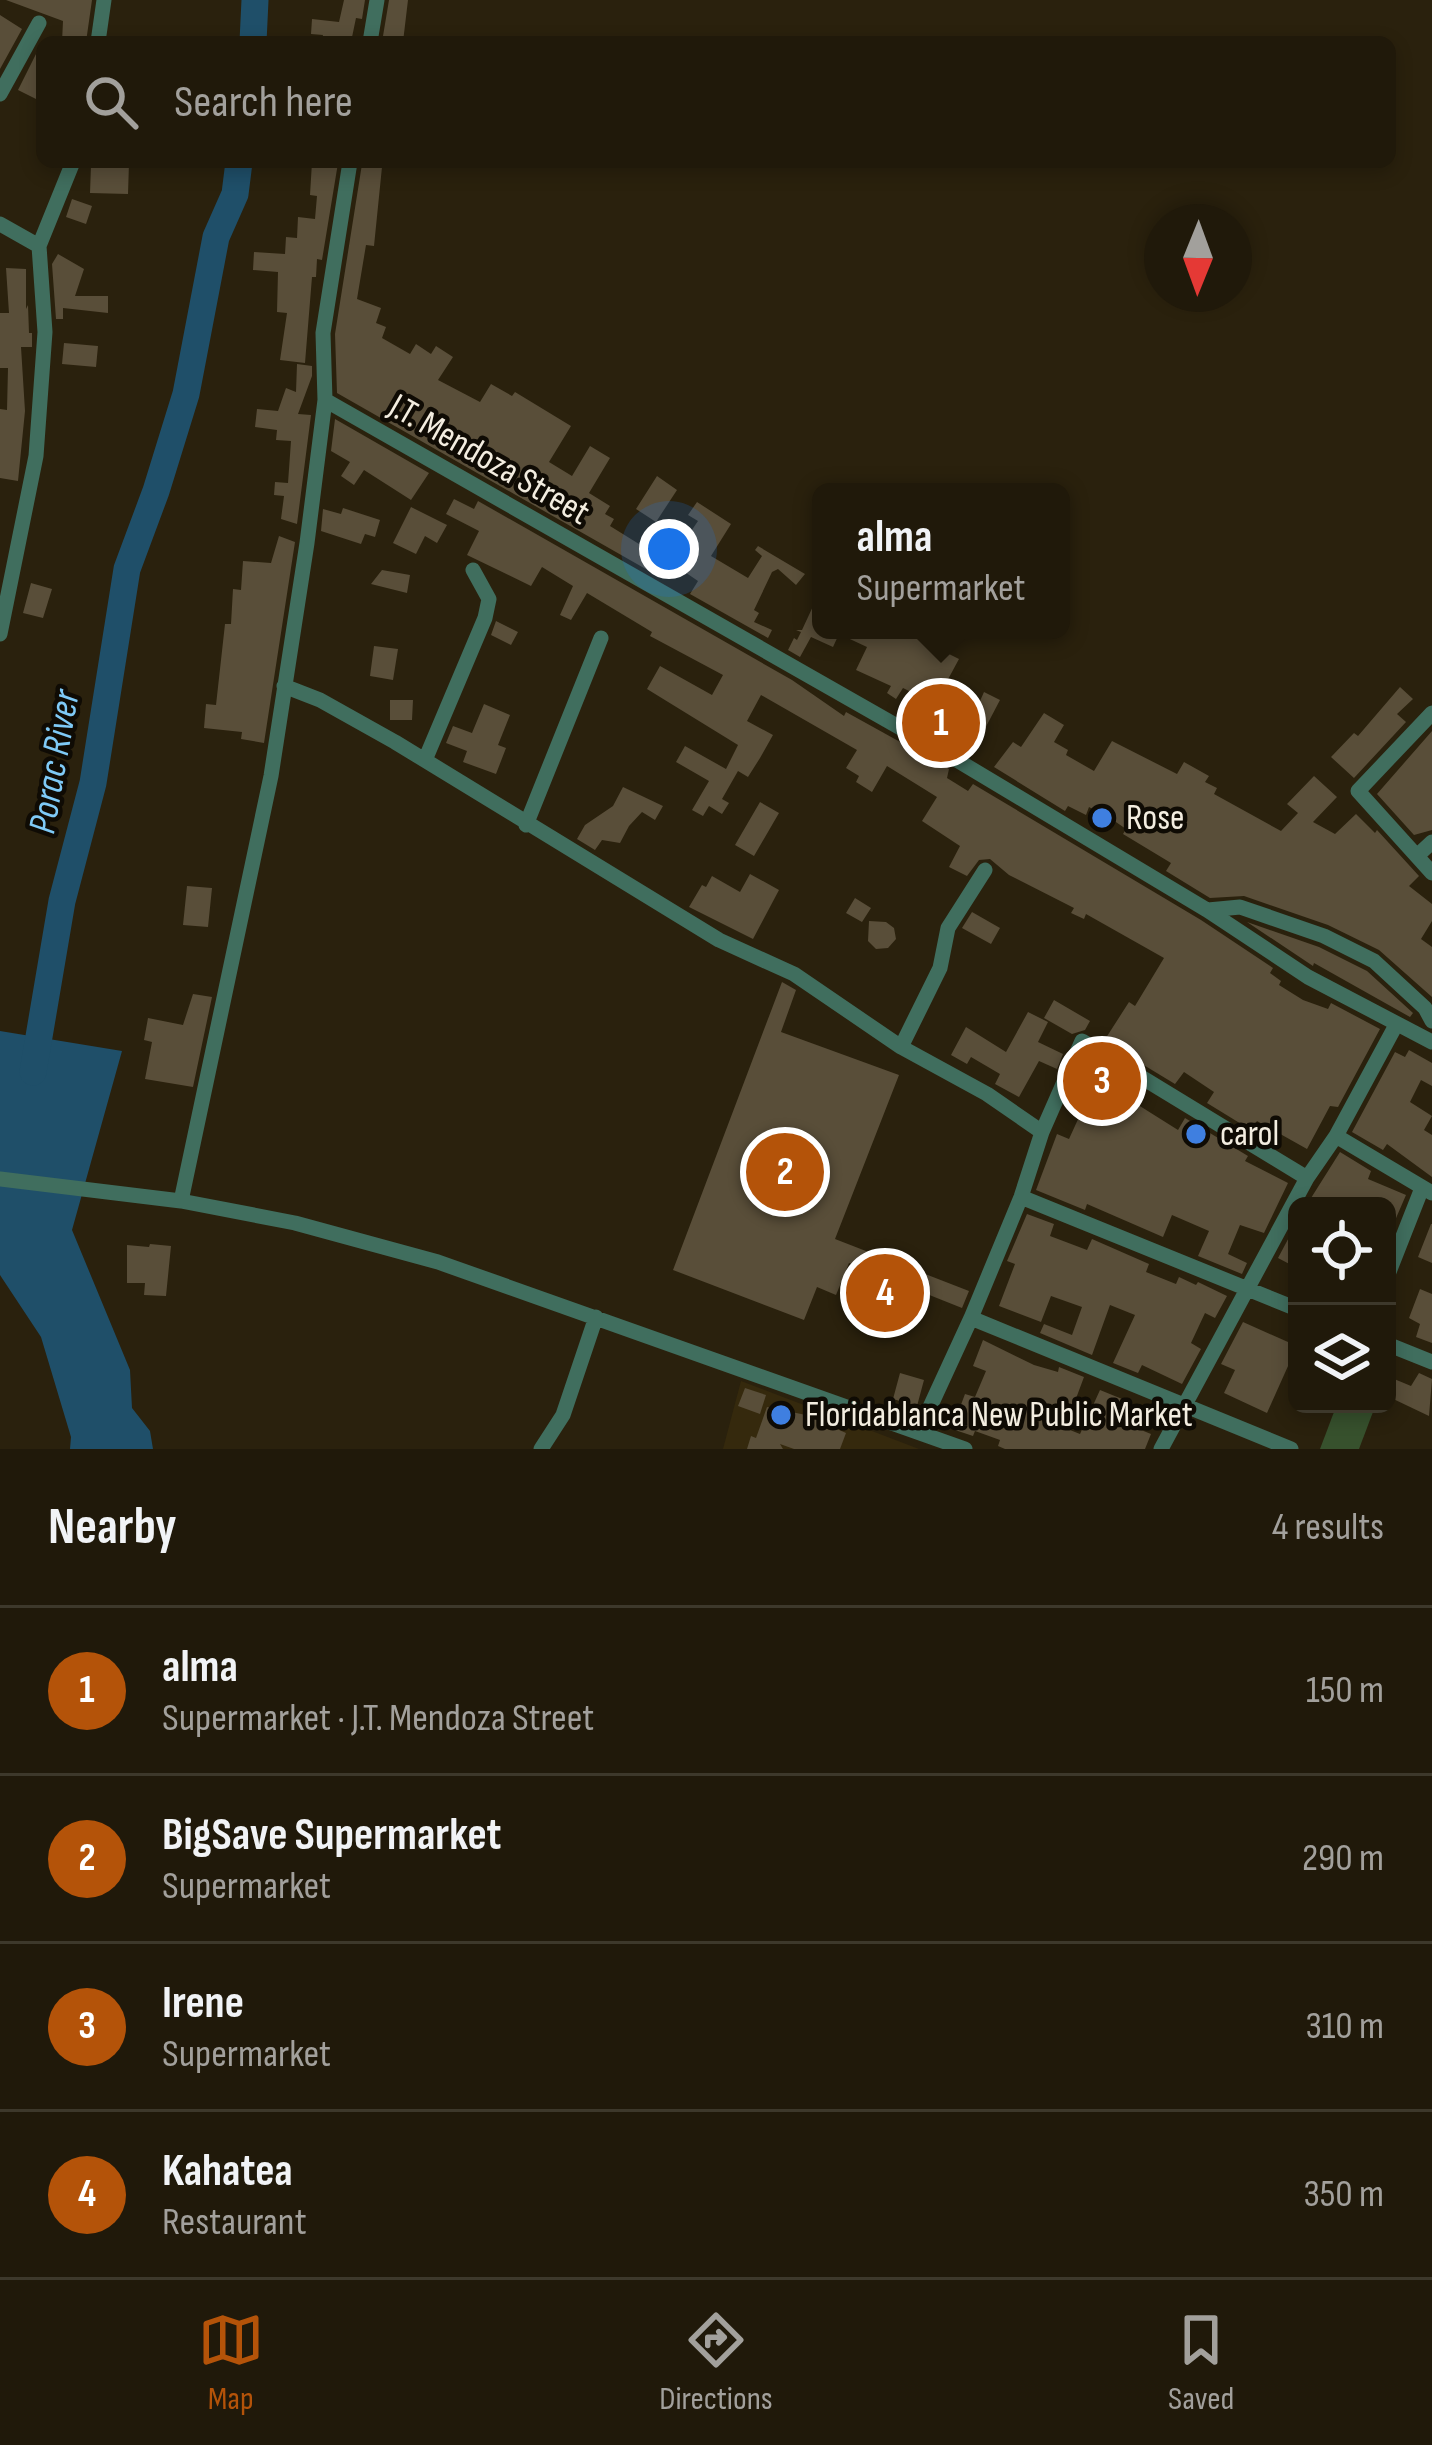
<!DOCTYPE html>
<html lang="en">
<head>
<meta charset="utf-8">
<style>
	:root { --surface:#20190a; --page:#282213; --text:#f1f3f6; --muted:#a2a09c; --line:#3d382b; --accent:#b45309 }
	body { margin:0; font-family:"Sofia Sans Condensed",sans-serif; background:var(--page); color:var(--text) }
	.controls { position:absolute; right:36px; bottom:36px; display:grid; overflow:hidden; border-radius:18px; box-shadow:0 6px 18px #0003 }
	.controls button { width:108px; height:108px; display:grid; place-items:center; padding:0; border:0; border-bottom:3px solid var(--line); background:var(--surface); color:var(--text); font:60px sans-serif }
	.compass { position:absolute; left:1144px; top:204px; width:108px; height:108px; border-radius:50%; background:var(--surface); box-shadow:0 6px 18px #0003; rotate:181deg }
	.you { position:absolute; left:669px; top:549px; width:42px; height:42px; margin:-30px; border:9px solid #fff; border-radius:50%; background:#1a73e8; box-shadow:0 0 0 18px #1a73e833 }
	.badge { display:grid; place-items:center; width:78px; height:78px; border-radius:50%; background:var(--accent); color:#fff; font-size:39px; font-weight:700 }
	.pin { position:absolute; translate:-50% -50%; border:6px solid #fff; box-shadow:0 3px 12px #0006 }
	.popup { position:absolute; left:812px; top:483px; width:258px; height:156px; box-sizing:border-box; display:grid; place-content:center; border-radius:18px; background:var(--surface); filter:drop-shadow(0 3px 9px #0005); font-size:39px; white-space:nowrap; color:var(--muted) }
	.popup b { font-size:45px; color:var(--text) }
	.popup::after { content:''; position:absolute; left:50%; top:100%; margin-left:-24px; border:24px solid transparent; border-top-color:var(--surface) }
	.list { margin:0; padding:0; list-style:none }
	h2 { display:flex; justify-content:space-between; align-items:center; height:156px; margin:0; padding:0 48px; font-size:51px }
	h2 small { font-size:39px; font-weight:400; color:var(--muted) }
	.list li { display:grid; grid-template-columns:78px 1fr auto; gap:36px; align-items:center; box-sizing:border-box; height:168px; padding:0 48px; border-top:3px solid var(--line) }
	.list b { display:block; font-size:45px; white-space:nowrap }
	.list p { margin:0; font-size:39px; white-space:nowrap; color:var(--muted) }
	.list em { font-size:39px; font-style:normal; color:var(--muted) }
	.icon { flex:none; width:66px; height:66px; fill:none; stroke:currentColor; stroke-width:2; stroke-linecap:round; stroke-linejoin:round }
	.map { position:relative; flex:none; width:1432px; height:1449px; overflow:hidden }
	.search { position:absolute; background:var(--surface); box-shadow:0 6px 18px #0003; left:36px; right:36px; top:36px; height:132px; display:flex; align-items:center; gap:30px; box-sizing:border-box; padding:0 42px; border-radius:18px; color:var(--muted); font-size:45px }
	.sheet { height:828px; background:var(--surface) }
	nav { display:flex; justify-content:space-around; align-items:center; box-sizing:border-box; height:168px; border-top:3px solid var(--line); background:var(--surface); font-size:33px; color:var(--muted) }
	nav a { display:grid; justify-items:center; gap:6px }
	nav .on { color:var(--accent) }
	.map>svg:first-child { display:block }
	.built { fill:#35290d }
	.green { fill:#37512d }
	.water { fill:#1f4f69 }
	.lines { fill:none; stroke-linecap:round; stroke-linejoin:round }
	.river { stroke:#1f4f69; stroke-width:27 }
	.building { fill:#594e39 }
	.minor { stroke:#406e5e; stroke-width:15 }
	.shop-dot { fill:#3f7fe0; stroke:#0f0b04; stroke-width:4.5 }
	.labels { text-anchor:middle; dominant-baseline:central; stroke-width:9; stroke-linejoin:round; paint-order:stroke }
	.street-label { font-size:36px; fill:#f3ede0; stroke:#0f0b04 }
	.poi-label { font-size:36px; fill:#f3ede0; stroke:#0f0b04; text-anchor:start }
	.water-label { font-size:39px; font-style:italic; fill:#7fcaf7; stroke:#0f0b04 }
</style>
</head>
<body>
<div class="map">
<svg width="1432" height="1449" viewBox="0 0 1432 1449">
	<rect width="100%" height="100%" fill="#2a210d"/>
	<path class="built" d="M741 1381 919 1449H723Z"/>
	<path class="green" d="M1337 1404H1376L1359 1449H1320Z"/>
	<path class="water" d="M0 1031 122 1051 72 1230 130 1370 132 1408 150 1431 153 1449H70L71 1437 41 1337 0 1275Z"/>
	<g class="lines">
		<path class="river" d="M253 42 255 0
			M33 1072 62 901 93 783 127 569 156 491 186 394 216 237 235 194 239 162"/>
	</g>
	<path class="building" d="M6 0H92L86 42H62L63 21Z
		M344 0H365L362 19 356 18 351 42H321L323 35 311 34 312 19 339 22Z
		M389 0H408L403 42H382Z
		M0 15 22 29 0 69Z
		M39 48 42 50V102L18 90Z
		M312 162 338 163 322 260 317 259 316 277H312L305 363 280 360 287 313 277 312 278 272 253 270 254 252 285 254 286 237 297 238 298 217 315 219 317 196 310 195Z
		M114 163H129L128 194 90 193 91 165Z
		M362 164 382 167 374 246 366 245 357 299 381 308 376 323 386 327 382 338 410 354 416 344 431 354 436 346 453 357 438 380 480 402 491 384 512 396 515 392 571 426 549 462 572 476 590 446 610 458 589 493 610 506 605 514 614 519 610 526 668 562 658 576 337 393 335 334Z
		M72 199 92 206 86 224 66 217Z
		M58 254 84 269 75 296H108V313L63 308V319H56L52 264Z
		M6 268 26 269V309L28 305 29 333H32V347H21L25 411 18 481 0 478V409L7 410 8 368H0V313H9Z
		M64 343 98 346 96 367 62 364Z
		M297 364 312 366V376L298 414 311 415 297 524 281 519 284 496 274 495 275 482 288 483 291 441 276 440 277 430 255 427 257 409 278 411 286 388 296 392Z
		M335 419 429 473 411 500 364 470 354 485 341 476 350 462 331 451Z
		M657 476 677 490 656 522 636 509Z
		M454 499 474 509 478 501 792 680 844 716 846 712 949 769 947 778 968 791 973 784 1201 920 1273 968 1270 973 1281 981 1279 985 1303 1000 1328 1009 1331 1003 1380 1029 1338 1107 1330 1106 1307 1149 1257 1121 1251 1130 1207 1103 1214 1092 1184 1072 1175 1084 1104 1041 1129 1002 1135 1006 1164 958 1086 914 1084 919 1071 913 1074 908 1009 875 990 859 979 860 967 876 949 867 960 846 922 821 937 797 887 766 872 792 856 782 859 776 846 768 857 750 761 695 747 721 773 735 760 758 748 777 738 771 722 799 729 803 722 814 709 806 703 816 692 810 709 781 676 762 685 746 726 769 738 745 647 689 660 666 712 695 723 675 650 636 652 632 587 593 571 620 560 615 573 586 542 567 531 586 467 555 479 531 446 514Z
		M697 502 731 524 711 556 748 578 762 556 755 550 758 546 805 574 796 585 778 569 772 572 754 610 759 613 754 622 772 630 768 638 690 594 698 581 670 562 698 521 688 515Z
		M411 507 447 525 437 543 425 536 416 554 393 543Z
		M343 508 380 520 375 537 365 534 361 544 321 531 323 509 341 514Z
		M279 536 295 542 264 743 241 739 242 732 204 728 206 704 216 705 225 624H231L233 589 241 590 243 561 271 563Z
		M382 570 410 575 407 593 371 584Z
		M31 583 52 589 43 618 23 613Z
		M821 589V630H901L959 659 946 683 980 701 984 692 1000 700 979 740 944 722 937 733 921 725 933 703 903 688 896 699 887 693 891 686 856 670 867 647 839 634 833 647 811 637 800 657 788 650 794 638 797 640 801 632 796 630H802Z
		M496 621 518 632 511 645 491 635Z
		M374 646 398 649 393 680 370 676Z
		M1400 687 1413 699 1397 714 1406 722 1354 778 1331 757 1354 733 1358 736Z
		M390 700H413L412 720H390Z
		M484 704 510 715 498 745 506 748 496 774 463 762 467 751 446 743 453 726 472 733Z
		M1044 713 1064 725 1054 742 1068 750 1066 755 1094 771 1112 741 1177 774 1184 762 1209 776 1205 782 1217 788 1214 794 1281 831 1298 813 1287 804 1314 776 1337 797 1313 822 1335 834 1356 814 1375 833 1377 830 1419 876 1409 886 1432 904V921L1421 939 1432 947V997L1379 950 1328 925 1244 896 1210 898 1166 871 1171 863 1123 834 1126 829 1113 820 1089 807 1086 815 1068 806 1065 811 994 767 1013 742 1021 747Z
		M1432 731V830L1414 835 1377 794Z
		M623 787 663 806 655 820 642 812 629 826 620 843 602 840 595 850 577 839 585 825 613 806Z
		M760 802 779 813 754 856 735 845Z
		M750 874 779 890 753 939 689 907 702 885 706 887 712 876 740 892Z
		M187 886 212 888 208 927 183 925Z
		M855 898 871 908 862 922 846 913Z
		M972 912 1000 928 991 944 962 928Z
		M869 921 886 922 894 928 896 939 888 948 876 949 868 941Z
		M1247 922 1319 947 1367 971 1413 1013 1410 1017 1314 963 1313 966Z
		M782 982 796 990 781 1032 899 1075 835 1239 969 1291 962 1308 849 1263 836 1295 817 1287 804 1320 673 1270Z
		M193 994 212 997 193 1087 145 1079 152 1042 144 1040 148 1018 183 1025Z
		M1054 1000 1090 1021 1085 1030 1072 1034 1044 1018Z
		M1028 1012 1048 1022 1038 1042 1063 1054 1057 1069 1039 1061 1019 1097 995 1084 1000 1074 971 1057 967 1064 951 1055 966 1027 1006 1052Z
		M1409 1050 1432 1063V1086L1421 1080 1410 1102 1432 1116 1424 1130 1432 1135V1177L1387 1144 1383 1150 1352 1132 1395 1052 1405 1057Z
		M1095 1068 1111 1075 1108 1086 1178 1130 1185 1118 1248 1156 1245 1161 1288 1183 1264 1233 1240 1225 1228 1254 1247 1263 1242 1274 1198 1256 1209 1231 1172 1215 1163 1237 1087 1204 1085 1210 1036 1190 1057 1134 1069 1139 1085 1104Z
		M1340 1152 1371 1171 1368 1179 1406 1195 1387 1239V1206H1306Z
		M1027 1214 1054 1224 1050 1236 1087 1250 1092 1239 1149 1264 1146 1272 1176 1284 1179 1277 1196 1285 1198 1282 1227 1296 1215 1318 1205 1313 1191 1343 1201 1349 1182 1384 1142 1365 1138 1373 1113 1363 1135 1315 1110 1305 1092 1355 1040 1333 1044 1324 1072 1335 1082 1307 1051 1296 1041 1322 999 1306 1015 1264 1007 1261Z
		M1431 1224H1432V1263L1418 1257Z
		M1294 1228 1297 1229V1268L1278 1258Z
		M150 1244 171 1246 166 1296 144 1295 145 1283H127V1245L149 1247Z
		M1420 1289 1432 1294V1343L1416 1337 1420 1324 1409 1318Z
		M1243 1322 1297 1346 1267 1413 1224 1393 1235 1370 1221 1364Z
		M983 1340 1034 1365 1058 1372 1059 1367 1084 1377 1065 1428 1080 1434 1100 1390 1127 1401 1119 1421 1151 1434 1145 1449H1005L998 1446 1000 1440 975 1431 973 1436 937 1424 945 1404 959 1410 965 1394 975 1397 986 1371 973 1366Z
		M900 1373 924 1380 917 1406 893 1399Z
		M1419 1373 1432 1379 1429 1416 1387 1396V1376L1411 1386Z
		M745 1388 766 1395 760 1414 738 1406Z
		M767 1407 806 1415 846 1433 840 1449H794L780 1444 783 1449H747L751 1436 756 1438Z"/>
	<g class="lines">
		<path class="minor" d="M98 42 104 0
			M370 42 377 0
			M0 94 39 23
			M0 224 39 246
			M325 400 955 759 1207 910 1308 977 1432 1042
			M0 634 36 456 45 332 39 246 73 162
			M284 686 320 700 395 742 719 940 794 974 901 1047 987 1094 1042 1132
			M1432 713 1358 791 1432 873
			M425 760 485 618 489 599 473 570
			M526 825 601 638
			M1418 855 1432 842
			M1208 910 1240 907 1324 936 1374 961 1425 1008 1432 1021
			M901 1047 940 968 948 928 985 870
			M1336 1136 1432 1193
			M0 1179 181 1201 295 1223 438 1262 965 1449
			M1021 1197 1297 1309
			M181 1201 271 776 307 543 325 400 323 333 350 162
			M1387 1277 1422 1188
			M971 1318 1291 1449
			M1387 1344 1432 1362
			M919 1431 971 1318 1021 1197 1042 1132 1082 1041 1307 1178
			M541 1449 563 1415 596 1317
			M1161 1449 1307 1178 1336 1136 1396 1025"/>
	</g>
	<g class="shop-dot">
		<circle cx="1102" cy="818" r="12"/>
		<circle cx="1196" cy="1134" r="12"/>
		<circle cx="781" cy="1415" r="12"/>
	</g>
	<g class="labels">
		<g class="street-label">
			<text transform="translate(489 460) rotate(30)">J.T. Mendoza Street</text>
		</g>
		<g class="poi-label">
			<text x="1126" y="818">Rose</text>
			<text x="1220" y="1134">carol</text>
			<text x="805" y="1415">Floridablanca New Public Market</text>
		</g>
		<g class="water-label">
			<text transform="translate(55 762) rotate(-80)">Porac River</text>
		</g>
	</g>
</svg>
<div class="controls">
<button><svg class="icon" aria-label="locate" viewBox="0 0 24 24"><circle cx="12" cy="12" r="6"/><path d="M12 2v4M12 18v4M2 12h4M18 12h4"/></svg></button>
<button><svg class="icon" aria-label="layers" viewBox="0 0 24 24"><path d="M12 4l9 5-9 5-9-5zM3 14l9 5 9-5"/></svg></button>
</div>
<svg class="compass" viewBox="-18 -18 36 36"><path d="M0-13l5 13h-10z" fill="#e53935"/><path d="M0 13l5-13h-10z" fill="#a2a09c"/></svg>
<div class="you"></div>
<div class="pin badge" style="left:941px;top:723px">1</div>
<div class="popup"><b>alma</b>Supermarket</div>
<div class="pin badge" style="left:785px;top:1172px">2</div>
<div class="pin badge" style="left:1102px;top:1081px">3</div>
<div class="pin badge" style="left:885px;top:1293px">4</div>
<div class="search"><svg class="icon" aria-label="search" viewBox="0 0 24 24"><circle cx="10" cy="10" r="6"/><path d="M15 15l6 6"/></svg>Search here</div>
</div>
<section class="sheet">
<h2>Nearby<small>4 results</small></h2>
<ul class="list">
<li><span class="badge">1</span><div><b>alma</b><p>Supermarket · J.T. Mendoza Street</p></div><em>150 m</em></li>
<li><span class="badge">2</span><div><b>BigSave Supermarket</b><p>Supermarket</p></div><em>290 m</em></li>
<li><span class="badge">3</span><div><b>Irene</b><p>Supermarket</p></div><em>310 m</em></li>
<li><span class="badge">4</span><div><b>Kahatea</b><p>Restaurant</p></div><em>350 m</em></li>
</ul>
</section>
<nav>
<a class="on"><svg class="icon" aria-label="map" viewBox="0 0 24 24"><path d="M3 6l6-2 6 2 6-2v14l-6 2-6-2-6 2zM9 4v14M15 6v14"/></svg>Map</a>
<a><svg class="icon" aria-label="directions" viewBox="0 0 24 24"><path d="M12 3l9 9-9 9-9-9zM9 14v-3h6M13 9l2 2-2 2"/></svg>Directions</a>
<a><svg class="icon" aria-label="saved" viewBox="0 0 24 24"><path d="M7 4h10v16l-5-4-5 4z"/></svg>Saved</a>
</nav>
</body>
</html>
